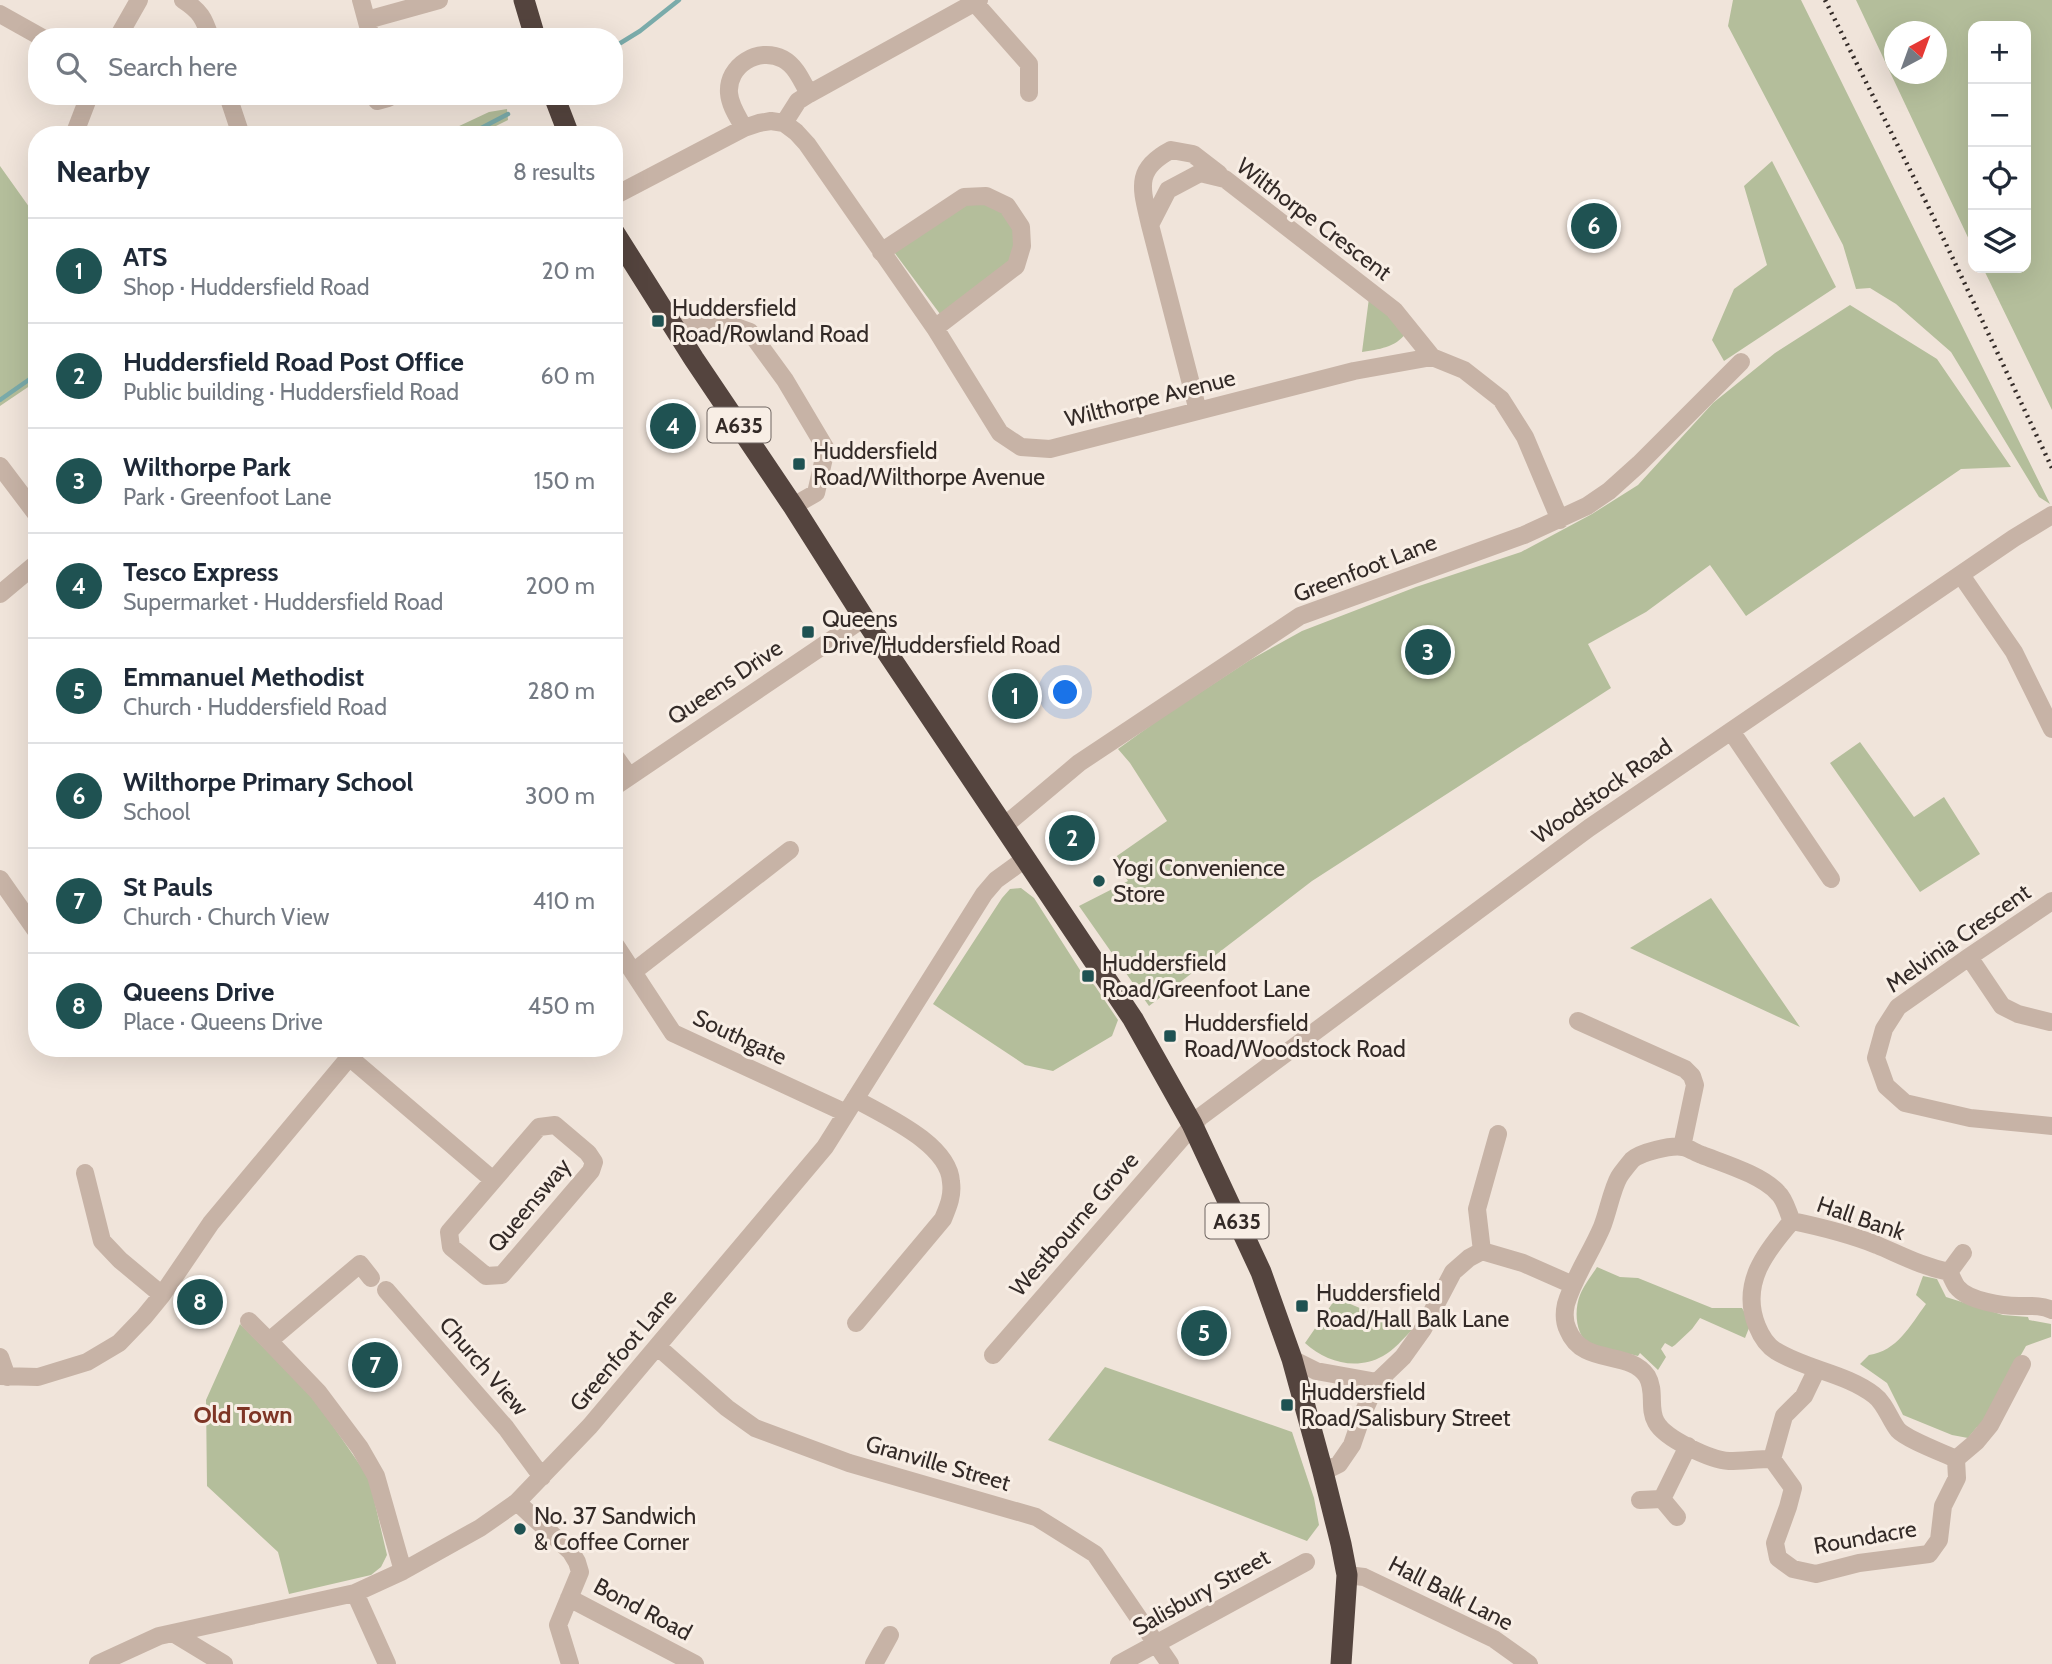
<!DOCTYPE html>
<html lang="en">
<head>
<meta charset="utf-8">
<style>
	:root { --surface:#fff; --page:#f6f6f7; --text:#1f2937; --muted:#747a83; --line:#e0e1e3; --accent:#1f5252 }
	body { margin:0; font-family:Cabin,sans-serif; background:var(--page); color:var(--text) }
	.controls { position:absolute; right:21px; top:21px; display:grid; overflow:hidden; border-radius:14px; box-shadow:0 7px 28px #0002 }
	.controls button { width:63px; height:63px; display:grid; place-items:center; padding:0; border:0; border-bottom:2px solid var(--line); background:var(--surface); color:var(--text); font:35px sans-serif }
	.compass { position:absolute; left:1884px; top:21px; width:63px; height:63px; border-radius:50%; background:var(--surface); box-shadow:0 7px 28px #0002; rotate:41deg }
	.you { position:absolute; left:1066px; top:693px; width:24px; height:24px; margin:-18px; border:5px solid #fff; border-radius:50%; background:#1a73e8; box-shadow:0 0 0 10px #1a73e833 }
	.badge { display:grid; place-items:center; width:46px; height:46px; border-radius:50%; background:var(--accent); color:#fff; font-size:23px; font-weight:700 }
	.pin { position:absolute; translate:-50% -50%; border:4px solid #fff; box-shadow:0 2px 7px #0006 }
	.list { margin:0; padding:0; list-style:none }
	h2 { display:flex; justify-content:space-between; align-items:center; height:91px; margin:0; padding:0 28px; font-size:30px }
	h2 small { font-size:23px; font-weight:400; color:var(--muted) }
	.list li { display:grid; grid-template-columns:46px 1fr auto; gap:21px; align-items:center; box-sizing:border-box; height:105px; padding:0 28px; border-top:2px solid var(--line) }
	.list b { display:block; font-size:26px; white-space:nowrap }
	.list p { margin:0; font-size:23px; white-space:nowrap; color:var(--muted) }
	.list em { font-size:23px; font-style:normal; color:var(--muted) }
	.icon { flex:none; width:38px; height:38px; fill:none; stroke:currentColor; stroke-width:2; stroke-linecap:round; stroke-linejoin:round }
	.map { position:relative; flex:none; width:2052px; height:1664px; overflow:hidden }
	.search { position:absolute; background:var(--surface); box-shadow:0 7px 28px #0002; left:28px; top:28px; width:595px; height:77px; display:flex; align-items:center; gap:18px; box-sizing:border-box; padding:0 24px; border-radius:28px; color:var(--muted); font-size:26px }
	.panel { position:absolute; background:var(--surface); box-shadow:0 7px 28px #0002; left:28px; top:126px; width:595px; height:931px; border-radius:28px }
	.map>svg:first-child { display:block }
	.green { fill:#b4be9b; fill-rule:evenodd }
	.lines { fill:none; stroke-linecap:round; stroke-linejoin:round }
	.stream { stroke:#7aabaa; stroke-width:4.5 }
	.minor { stroke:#c7b3a6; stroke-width:18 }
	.highway { stroke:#54443e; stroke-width:21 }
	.rail { stroke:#332a27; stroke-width:4.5; stroke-dasharray:2 5; stroke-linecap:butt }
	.poi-dot { fill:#1f5252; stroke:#f8eee5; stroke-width:2.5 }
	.labels { text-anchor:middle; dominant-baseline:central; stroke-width:6; stroke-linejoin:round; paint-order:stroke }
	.shield { fill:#f8eee5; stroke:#6e6560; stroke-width:2 }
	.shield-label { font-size:21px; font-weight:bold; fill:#332a27 }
	.street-label { font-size:23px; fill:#332a27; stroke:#f8eee5 }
	.poi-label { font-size:23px; fill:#332a27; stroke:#f8eee5; text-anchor:start }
	.neighbourhood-label { font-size:24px; font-weight:bold; fill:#7e3525; stroke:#f8eee5 }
</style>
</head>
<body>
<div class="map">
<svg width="2052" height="1664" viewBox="0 0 2052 1664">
	<rect width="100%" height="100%" fill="#f0e4da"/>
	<path class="green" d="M1733 0H1801L2050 504 2039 497 1951 352 1896 304 1870 288 1856 289 1843 245 1728 26Z
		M1856 0H2052V410L1983 268H2026V26H1973V248ZM1895 32H1937V74H1895Z
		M507 109 508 120 478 135H440L489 112Z
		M1772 161 1836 287 1724 361 1712 340 1734 289 1767 265 1744 186Z
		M0 166 37 218V381L0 406Z
		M965 203H981L1001 209 1014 226 1017 245 1011 261 940 314 894 252Z
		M1369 298 1406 333C1395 348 1379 349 1362 352Z
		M1850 305 1937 359 2011 467 1961 469 1746 616 1710 565 1646 612 1588 644 1611 688 1312 881 1149 1006 1079 906 1128 881 1114 858 1167 821 1130 763 1118 749 1161 718 1250 660 1302 631 1416 587 1521 552 1592 514 1638 485 1713 403 1775 353Z
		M1860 742 1914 817 1944 797 1980 854 1920 892 1830 763Z
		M1021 888 1034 898 1080 970 1095 986 1118 1020 1112 1036 1053 1071 1025 1065 933 1004 1002 898 1010 889Z
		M1711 898 1800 1027 1630 948Z
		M1597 1267 1620 1277 1638 1278 1712 1308H1742L1751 1323 1745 1338 1700 1318 1692 1329 1675 1345 1672 1347 1665 1343 1661 1349 1666 1357 1658 1370 1640 1353 1638 1356C1627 1353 1597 1350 1590 1345 1575 1335 1574 1310 1580 1295 1584 1285 1592 1275 1597 1267Z
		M1923 1276 1937 1279 1946 1297 2003 1315 2028 1317 2029 1320 2051 1324V1337L2026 1346 1980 1427H1977L1968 1438 1952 1435 1903 1415 1887 1383 1860 1364 1869 1355C1897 1351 1910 1326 1926 1304L1916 1295Z
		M1336 1298 1412 1330C1403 1339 1394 1350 1383 1356 1356 1371 1326 1362 1305 1343Z
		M240 1324 313 1397 369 1478 387 1555 381 1567 371 1575 289 1594 278 1552 207 1486 206 1400Z
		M1105 1367 1292 1432 1314 1498 1319 1525 1307 1541 1048 1440Z"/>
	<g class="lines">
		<path class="stream" d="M614 47 640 31 679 0
			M468 135 508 114
			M0 400 37 374"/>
		<path class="minor" d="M183 0C200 11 204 18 210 37
			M361 0 371 37
			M975 3 1029 64V93
			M0 14 41 37
			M367 20 439 0
			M118 37 139 0
			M809 94 979 0
			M228 96 241 135
			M377 101 388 98V96
			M744 128C738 117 730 106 729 93 727 66 758 46 783 59 796 66 802 81 809 94L798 101 784 123
			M74 135 89 96
			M614 196 744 128 759 123 771 121 784 123 796 132 807 144 935 328 1000 433 1021 447 1050 449 1354 371 1432 357 1464 370 1501 399 1525 437 1560 520
			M1150 225C1142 189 1133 170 1171 150L1193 154 1219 174
			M881 252 964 197 986 196 1007 206 1021 227 1022 246 1016 266 935 328
			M677 331 696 320 725 323 750 332 785 380 826 449 816 493 793 506
			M1198 411 1150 225 1168 190 1200 173 1225 179 1394 310 1432 357
			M0 466 37 515
			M1961 575 2014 652 2052 729
			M0 594 37 563
			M1731 731 1831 879
			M614 755 629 776
			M614 787 864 618
			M1004 826 1079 763 1300 616 1524 535 1587 506 1609 491 1639 464 1741 362
			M0 879 37 932
			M2052 901 1969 957 1898 1007 1884 1029 1876 1058 1886 1086 1905 1103 1970 1118 2052 1126
			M614 943 673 1033 846 1113
			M1969 957 2002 1006 2018 1014 2050 1022
			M633 972 790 850
			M1578 1021 1685 1069 1692 1076 1695 1085 1682 1147
			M349 1057 493 1180
			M855 1099C885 1116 949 1144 951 1182 953 1196 948 1207 943 1219L856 1323
			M555 1125 588 1153 594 1162 591 1171 502 1275 486 1276 451 1247 449 1232 539 1127Z
			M85 1173 102 1241 120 1260 162 1295
			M1792 1221C1821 1227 1849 1234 1877 1245 1903 1256 1921 1266 1949 1272
			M1482 1251 1477 1209 1498 1134
			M1963 1253 1949 1272C1952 1277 1954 1283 1957 1287 1968 1301 2003 1306 2019 1306 2031 1306 2041 1305 2052 1310
			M371 1278 360 1264 269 1341 318 1392 360 1448 376 1476 403 1571
			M386 1290 506 1428 542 1477
			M249 1321 269 1341
			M658 1347 727 1408 755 1428 849 1463 1036 1517 1095 1554 1170 1664
			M993 1355 1200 1117 1589 828 2014 538 2052 515
			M0 1357 7 1377
			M1292 1359 1316 1371 1377 1382
			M0 1376 38 1377 87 1362 119 1343 144 1317 162 1295 211 1223 357 1048
			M1772 1459 1793 1488 1788 1507 1775 1543 1778 1558 1793 1569 1816 1574 1859 1563 1929 1554 1939 1540 1943 1506 1957 1478 1956 1459C1943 1453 1906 1439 1898 1430 1890 1420 1885 1403 1874 1395 1845 1373 1807 1370 1776 1351 1766 1345 1761 1336 1757 1326 1740 1284 1765 1252 1792 1221
			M1772 1459C1758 1459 1743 1461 1729 1461 1711 1460 1665 1439 1656 1422 1648 1408 1656 1391 1647 1376 1629 1349 1583 1367 1568 1330 1564 1322 1564 1313 1566 1304 1574 1277 1591 1253 1602 1227 1608 1212 1612 1189 1619 1177 1622 1172 1628 1165 1632 1160 1641 1152 1671 1145 1683 1147 1689 1148 1696 1153 1702 1155 1725 1164 1762 1175 1778 1193 1785 1199 1788 1213 1792 1221
			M1772 1459 1784 1416 1804 1396 1817 1369
			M1956 1459 1976 1442 1990 1425 2022 1364
			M1323 1472 1339 1464 1352 1445 1363 1413 1377 1382 1403 1357 1423 1329 1453 1272 1469 1258 1482 1251 1523 1263 1573 1285
			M1640 1500 1662 1499
			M517 1502 571 1552 577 1562 580 1572 558 1625 570 1664
			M1677 1517 1662 1499 1688 1446
			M1347 1575 1364 1577 1494 1639 1529 1664
			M355 1593 387 1664
			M569 1598 695 1664
			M173 1633 224 1664
			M98 1664 159 1636 355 1593 403 1571 480 1528 517 1502 590 1426 825 1147 984 894 996 880 1025 859
			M874 1664 890 1635
			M1119 1664 1306 1562"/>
		<path class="highway" d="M524 0 535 37
			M554 96 569 135
			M614 232 694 359 793 506 864 618 1133 1019 1192 1124 1261 1272 1292 1359 1323 1472 1341 1544 1347 1575 1341 1664"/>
		<path class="rail" d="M1825 0 1927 204 2052 468"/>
	</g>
	<g class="poi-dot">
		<rect x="651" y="314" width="14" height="14" rx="3.5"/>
		<rect x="792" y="457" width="14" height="14" rx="3.5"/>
		<rect x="801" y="625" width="14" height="14" rx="3.5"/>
		<circle cx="1099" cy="881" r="7"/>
		<rect x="1081" y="969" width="14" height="14" rx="3.5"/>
		<rect x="1163" y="1029" width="14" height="14" rx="3.5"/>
		<rect x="1295" y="1299" width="14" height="14" rx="3.5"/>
		<rect x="1280" y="1398" width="14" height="14" rx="3.5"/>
		<circle cx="520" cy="1529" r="7"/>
	</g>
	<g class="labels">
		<g class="shield">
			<rect x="707.5" y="407.5" width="63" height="35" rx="5"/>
			<rect x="1205.5" y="1203.5" width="63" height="35" rx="5"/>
		</g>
		<g class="shield-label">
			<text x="739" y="425">A635</text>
			<text x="1237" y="1221">A635</text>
		</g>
		<g class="street-label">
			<text transform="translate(1314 219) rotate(37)">Wilthorpe Crescent</text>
			<text transform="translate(1150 398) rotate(-14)">Wilthorpe Avenue</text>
			<text transform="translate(1365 568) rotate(-21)">Greenfoot Lane</text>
			<text transform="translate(725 682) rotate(-34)">Queens Drive</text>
			<text transform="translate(1602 791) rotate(-35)">Woodstock Road</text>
			<text transform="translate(1958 938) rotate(-35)">Melvinia Crescent</text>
			<text transform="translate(740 1037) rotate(25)">Southgate</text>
			<text transform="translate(529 1205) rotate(-50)">Queensway</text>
			<text transform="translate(1861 1218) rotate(19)">Hall Bank</text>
			<text transform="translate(1074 1224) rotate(-49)">Westbourne Grove</text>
			<text transform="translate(623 1350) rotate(-50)">Greenfoot Lane</text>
			<text transform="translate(484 1366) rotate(49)">Church View</text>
			<text transform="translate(938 1463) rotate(16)">Granville Street</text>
			<text transform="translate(1865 1537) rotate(-10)">Roundacre</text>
			<text transform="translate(1201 1592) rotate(-29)">Salisbury Street</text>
			<text transform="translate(1451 1593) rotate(27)">Hall Balk Lane</text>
			<text transform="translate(643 1609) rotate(28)">Bond Road</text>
		</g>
		<g class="poi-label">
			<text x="672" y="308">Huddersfield<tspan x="672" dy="26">Road/Rowland Road</tspan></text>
			<text x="813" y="451">Huddersfield<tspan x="813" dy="26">Road/Wilthorpe Avenue</tspan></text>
			<text x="822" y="619">Queens<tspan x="822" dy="26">Drive/Huddersfield Road</tspan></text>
			<text x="1113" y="868">Yogi Convenience<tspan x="1113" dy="26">Store</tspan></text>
			<text x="1102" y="963">Huddersfield<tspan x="1102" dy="26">Road/Greenfoot Lane</tspan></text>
			<text x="1184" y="1023">Huddersfield<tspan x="1184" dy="26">Road/Woodstock Road</tspan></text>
			<text x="1316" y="1293">Huddersfield<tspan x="1316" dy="26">Road/Hall Balk Lane</tspan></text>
			<text x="1301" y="1392">Huddersfield<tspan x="1301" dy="26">Road/Salisbury Street</tspan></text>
			<text x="534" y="1516">No. 37 Sandwich<tspan x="534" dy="26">&amp; Coffee Corner</tspan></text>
		</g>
		<g class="neighbourhood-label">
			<text x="243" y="1414">Old Town</text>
		</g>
	</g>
</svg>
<div class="controls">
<button>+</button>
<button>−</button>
<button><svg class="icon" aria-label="locate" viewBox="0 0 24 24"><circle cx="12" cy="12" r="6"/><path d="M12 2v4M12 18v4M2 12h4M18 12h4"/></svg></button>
<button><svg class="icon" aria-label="layers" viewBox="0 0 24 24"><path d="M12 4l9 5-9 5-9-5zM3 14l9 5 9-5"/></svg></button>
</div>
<svg class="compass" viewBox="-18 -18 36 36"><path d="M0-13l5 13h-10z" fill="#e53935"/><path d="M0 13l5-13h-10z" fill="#747a83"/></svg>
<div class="you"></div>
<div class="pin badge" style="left:1015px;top:696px">1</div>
<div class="pin badge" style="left:1072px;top:838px">2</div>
<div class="pin badge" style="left:1428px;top:652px">3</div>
<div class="pin badge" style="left:673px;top:426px">4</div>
<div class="pin badge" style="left:1204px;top:1333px">5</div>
<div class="pin badge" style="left:1594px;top:226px">6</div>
<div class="pin badge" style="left:375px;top:1365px">7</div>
<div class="pin badge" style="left:200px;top:1302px">8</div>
<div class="search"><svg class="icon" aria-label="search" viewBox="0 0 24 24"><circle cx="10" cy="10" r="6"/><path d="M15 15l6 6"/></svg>Search here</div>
<section class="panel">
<h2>Nearby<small>8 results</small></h2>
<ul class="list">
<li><span class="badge">1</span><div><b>ATS</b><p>Shop · Huddersfield Road</p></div><em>20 m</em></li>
<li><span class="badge">2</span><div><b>Huddersfield Road Post Office</b><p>Public building · Huddersfield Road</p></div><em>60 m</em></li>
<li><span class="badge">3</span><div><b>Wilthorpe Park</b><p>Park · Greenfoot Lane</p></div><em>150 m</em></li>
<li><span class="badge">4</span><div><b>Tesco Express</b><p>Supermarket · Huddersfield Road</p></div><em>200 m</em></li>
<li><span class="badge">5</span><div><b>Emmanuel Methodist</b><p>Church · Huddersfield Road</p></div><em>280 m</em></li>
<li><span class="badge">6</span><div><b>Wilthorpe Primary School</b><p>School</p></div><em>300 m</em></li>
<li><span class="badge">7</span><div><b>St Pauls</b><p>Church · Church View</p></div><em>410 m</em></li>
<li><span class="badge">8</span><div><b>Queens Drive</b><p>Place · Queens Drive</p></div><em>450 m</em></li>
</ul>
</section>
</div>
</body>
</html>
